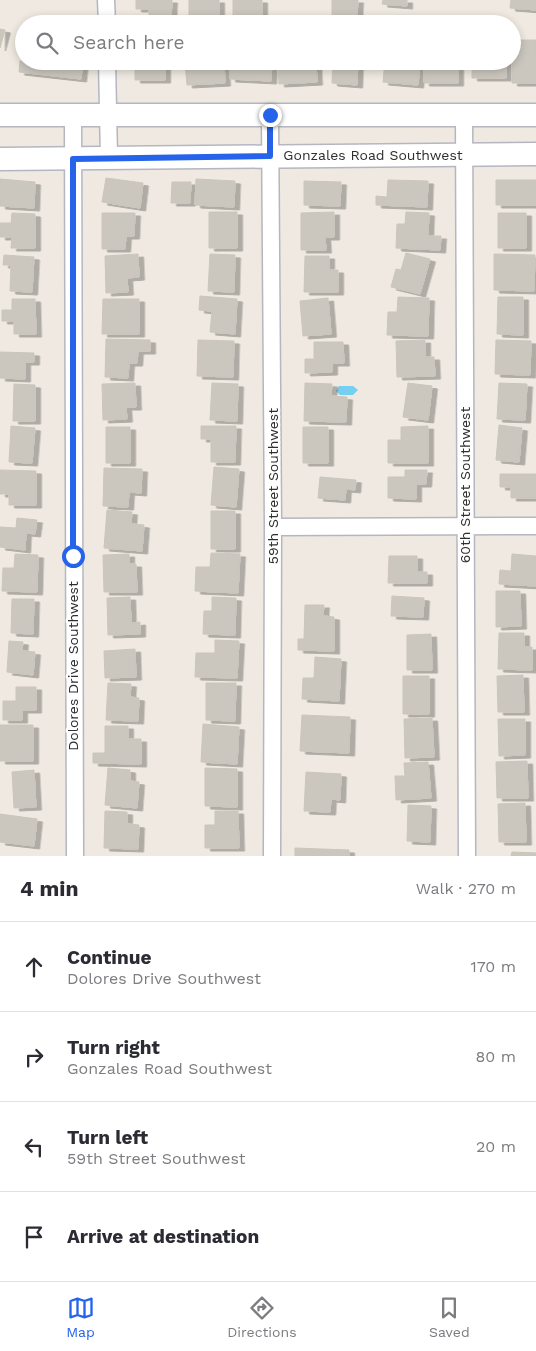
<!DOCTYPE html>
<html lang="en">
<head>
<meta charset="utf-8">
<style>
	:root { --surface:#fff; --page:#f2f2f3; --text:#2b2b33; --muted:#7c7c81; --line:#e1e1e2; --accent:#2563eb }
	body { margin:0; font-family:"Work Sans",sans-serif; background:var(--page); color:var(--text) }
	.stop { position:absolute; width:15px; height:15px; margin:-11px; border:4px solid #2563eb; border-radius:50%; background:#fff }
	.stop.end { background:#2563eb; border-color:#fff; box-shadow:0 1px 5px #0008 }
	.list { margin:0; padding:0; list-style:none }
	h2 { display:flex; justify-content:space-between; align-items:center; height:65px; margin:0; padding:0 20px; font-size:21px }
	h2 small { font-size:16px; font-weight:400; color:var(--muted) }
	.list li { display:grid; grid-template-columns:32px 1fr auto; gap:15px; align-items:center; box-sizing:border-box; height:90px; padding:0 20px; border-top:1px solid var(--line) }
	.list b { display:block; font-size:19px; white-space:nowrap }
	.list p { margin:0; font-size:16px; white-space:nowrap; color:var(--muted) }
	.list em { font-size:16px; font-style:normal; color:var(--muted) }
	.icon { flex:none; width:28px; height:28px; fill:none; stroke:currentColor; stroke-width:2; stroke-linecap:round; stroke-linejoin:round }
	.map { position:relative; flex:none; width:536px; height:856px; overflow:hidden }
	.search { position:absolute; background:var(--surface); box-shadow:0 2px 8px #0003; left:15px; right:15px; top:15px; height:55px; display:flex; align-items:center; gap:12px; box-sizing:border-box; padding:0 18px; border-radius:28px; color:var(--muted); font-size:19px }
	.sheet { height:425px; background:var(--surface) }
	nav { display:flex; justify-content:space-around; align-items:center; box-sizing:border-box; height:70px; border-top:1px solid var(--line); background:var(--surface); font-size:14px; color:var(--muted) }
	nav a { display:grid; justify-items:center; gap:2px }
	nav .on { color:var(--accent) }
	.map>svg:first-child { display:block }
	.water { fill:#75cff0 }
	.building { fill:#cbc7bf; stroke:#cbc5ba; filter:url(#shadow) }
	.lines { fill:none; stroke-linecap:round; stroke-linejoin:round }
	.street-casing { stroke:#b4b7c1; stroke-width:19 }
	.secondary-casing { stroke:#b4b7c1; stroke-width:25 }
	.street { stroke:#fff; stroke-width:16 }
	.secondary { stroke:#fff; stroke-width:22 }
	.route { stroke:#2563eb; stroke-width:6 }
	.labels { text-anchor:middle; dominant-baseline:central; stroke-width:4.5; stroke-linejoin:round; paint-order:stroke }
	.street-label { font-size:14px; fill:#2e2e2e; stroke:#fff }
</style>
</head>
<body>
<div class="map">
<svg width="536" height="856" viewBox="0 0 536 856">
	<defs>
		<filter id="shadow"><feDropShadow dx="5.5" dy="3" stdDeviation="0" flood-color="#0004"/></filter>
	</defs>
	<rect width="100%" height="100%" fill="#efe9e1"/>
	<path class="water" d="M339 386H353L358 390 353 395H340L336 391Z"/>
	<path class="building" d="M136 0H172L171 20 149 19V9H136Z
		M189 0H219V20H189Z
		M233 0H262V18H233Z
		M332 0H358L357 17 332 16Z
		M383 0H407V6L382 4Z
		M511 0H536V10L510 8Z
		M69 16V24H43V18Z
		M0 29 5 30 0 48Z
		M512 40H536V83H512Z
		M20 61H83L81 79 19 72Z
		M135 61H165V80H135Z
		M224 61 225 83 187 85 185 62Z
		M231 61H272L271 81 230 79Z
		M316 61 317 82 279 84 278 63Z
		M333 61H358L357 85 332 83Z
		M385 61H407L420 63 418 85 383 82Z
		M424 61H458V83H424Z
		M472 61H506V78H472Z
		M106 178 143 183 140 208 102 202Z
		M0 179 35 182 34 208 0 206Z
		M196 179 235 181 234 207 195 205Z
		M388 180 428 181 427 207 376 205V196L387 197Z
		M496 180H536V205H496Z
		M304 181 341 182 340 206 304 205Z
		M172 182H191L190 203H171Z
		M209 212H237V248H209Z
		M334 212V237H325L326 250H301V213Z
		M406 212 429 213 428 236H441L440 250 396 248 397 224H405Z
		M12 213 35 214V248H11L12 237H0V223H11Z
		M102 213H135L134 236H126L125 249H102Z
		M498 213H526V248H498Z
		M406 253 430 259 420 294 391 287 396 269 401 270Z
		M138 254 139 277 127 278 128 292 106 293 105 256Z
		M210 254 235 255 234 292 208 291Z
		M494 254 535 255 534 291 494 290Z
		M4 255 34 257 32 292 10 291 11 265H3Z
		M305 256H329V270H338V292H304Z
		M200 296 237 299 235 334 210 332 212 311 199 310Z
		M398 297 429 298 428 336 387 335 388 312H397Z
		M498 297H523V335L497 334Z
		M328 298 331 334 303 336 300 301Z
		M12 299H35L36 334H14V321H2V310H12Z
		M103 299H139V334H102Z
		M106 339 150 340V351H138L137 363H129L128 378 105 377Z
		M198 340 234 341 233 377 197 376Z
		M425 340V357H434L435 376 397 377 396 341Z
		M496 340 531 341 530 375 495 374Z
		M314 342H343L344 363H332V372L305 373V359H314Z
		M0 352 34 353V362H25V379L0 378Z
		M135 383 136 407H126L127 419 103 420 102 384Z
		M212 383 238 384 237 421 210 420Z
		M305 383 332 384 331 396 347 397 346 422 304 421Z
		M408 383 432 386 428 420 403 417Z
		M499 383 527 384 525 420 497 419Z
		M14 384 35 385V421H13Z
		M499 425 522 428 519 462 496 460Z
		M11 426 35 428 32 463 9 462Z
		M201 426H236L235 462H211V439H201Z
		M428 426V463H388V440H401V427Z
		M106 427H130V463H106Z
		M303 427H328V463H303Z
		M214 467 239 469 236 507 211 505Z
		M104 468 142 469 141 493 129 492 128 507 103 506Z
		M0 470 36 471V505H9V494H0Z
		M405 470H427L426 484H416V499L388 498V477H405Z
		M500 474H536V498H511V487H500Z
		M320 477 356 480 355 490 346 489 345 500 318 498Z
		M107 510 132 512 131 524 144 525 142 551 104 548Z
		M211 511H235V549H211Z
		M17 518 37 520 35 534 26 533 25 550 0 547V527L16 528Z
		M211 553 240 554 238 593 195 591 196 567H210Z
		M15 554 38 555 37 592 2 591 3 568H14Z
		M129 554V564H136L137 592H104L103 555Z
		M512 554 536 556V586L499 584 500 570 511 571Z
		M389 556H417V572H427V583H388Z
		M496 591H520L521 626 496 627Z
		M392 596 424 598 423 617 391 616Z
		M130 597 131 623 140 622V634L108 635 107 598Z
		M212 597 236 598 235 635 203 634 204 611H212Z
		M12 599H34L33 634 11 633Z
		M305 605H324L323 616 334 617V651L298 650V639H304Z
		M499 633H524V647H532V670L498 669Z
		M431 634 432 670H407V635Z
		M215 640 239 641 237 678 195 677 196 653H215Z
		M9 641 23 642 22 651 35 652 33 675 7 672Z
		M135 649 136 677 105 678 104 651Z
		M315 657 341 659 339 701 302 699 303 678H314Z
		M523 675 524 712H498L497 676Z
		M403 676H429V714H403Z
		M108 683 131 684 130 697 139 698 138 721 106 720Z
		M206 683H236L235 721 206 720Z
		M16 687H36V710H22V720H3V701H16Z
		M302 715 350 717 349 753 300 751Z
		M432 718 434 757 405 758 404 719Z
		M498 719H525V755L499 756Z
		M203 724 239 727 237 764 201 762Z
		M0 725H33V761H0Z
		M105 726H128V739H141V764L93 763V753H105Z
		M527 761 528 798H497L496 762Z
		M428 762 431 798 396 800 395 776H405L404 763Z
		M108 768 130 770V781L139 782 137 808 105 805Z
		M205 768 237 769V807L205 806Z
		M34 770 36 807 14 808 12 772Z
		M306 772 341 774 340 800 331 799 330 812 304 811Z
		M525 803 526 842H499L498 804Z
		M408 805 431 806 430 842 407 841Z
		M105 811 127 812V824L139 825 138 849 104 848Z
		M215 811H238L239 848H205V825H215Z
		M0 814 37 819 34 846 0 842Z
		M295 848 349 850V856H295Z
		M512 852 536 853V856H511Z"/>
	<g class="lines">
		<g class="street-casing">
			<path id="street" d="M106 0 107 24
				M107 61 109 158
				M73 115 75 856
				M270 115 273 527 272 856
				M464 115 467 856
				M273 527 536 526"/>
		</g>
		<g class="secondary-casing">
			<path id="secondary" d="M0 115H536
				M0 159 536 154"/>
		</g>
		<use href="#street" class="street"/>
		<use href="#secondary" class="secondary"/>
	</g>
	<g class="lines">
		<path class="route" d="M73 556V159L270 156V115"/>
	</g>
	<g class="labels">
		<g class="street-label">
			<text x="373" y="155">Gonzales Road Southwest</text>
			<text transform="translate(465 485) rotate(-90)">60th Street Southwest</text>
			<text transform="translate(273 486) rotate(-90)">59th Street Southwest</text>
			<text transform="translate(73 666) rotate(-90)">Dolores Drive Southwest</text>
		</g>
	</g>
</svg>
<div class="stop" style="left:73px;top:556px"></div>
<div class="stop end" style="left:270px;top:115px"></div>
<div class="search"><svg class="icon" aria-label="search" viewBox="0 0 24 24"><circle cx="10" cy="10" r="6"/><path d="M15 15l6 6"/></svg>Search here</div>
</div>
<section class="sheet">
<h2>4 min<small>Walk · 270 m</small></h2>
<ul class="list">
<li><svg class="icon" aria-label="ahead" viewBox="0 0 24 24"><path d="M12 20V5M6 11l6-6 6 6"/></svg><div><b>Continue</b><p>Dolores Drive Southwest</p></div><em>170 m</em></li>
<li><svg class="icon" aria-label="right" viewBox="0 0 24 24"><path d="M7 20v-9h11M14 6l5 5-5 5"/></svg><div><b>Turn right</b><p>Gonzales Road Southwest</p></div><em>80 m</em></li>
<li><svg class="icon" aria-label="left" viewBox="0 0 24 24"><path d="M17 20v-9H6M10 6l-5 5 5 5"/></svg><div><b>Turn left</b><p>59th Street Southwest</p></div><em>20 m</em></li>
<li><svg class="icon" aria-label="arrive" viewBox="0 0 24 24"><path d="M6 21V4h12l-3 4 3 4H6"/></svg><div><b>Arrive at destination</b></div></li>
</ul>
</section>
<nav>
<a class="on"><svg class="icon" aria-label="map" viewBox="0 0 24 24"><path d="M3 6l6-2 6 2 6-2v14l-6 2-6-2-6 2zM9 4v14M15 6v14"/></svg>Map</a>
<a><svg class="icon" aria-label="directions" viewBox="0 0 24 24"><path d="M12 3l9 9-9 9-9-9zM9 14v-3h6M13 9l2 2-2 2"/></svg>Directions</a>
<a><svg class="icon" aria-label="saved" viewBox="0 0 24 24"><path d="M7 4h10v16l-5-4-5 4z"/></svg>Saved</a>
</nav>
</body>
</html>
